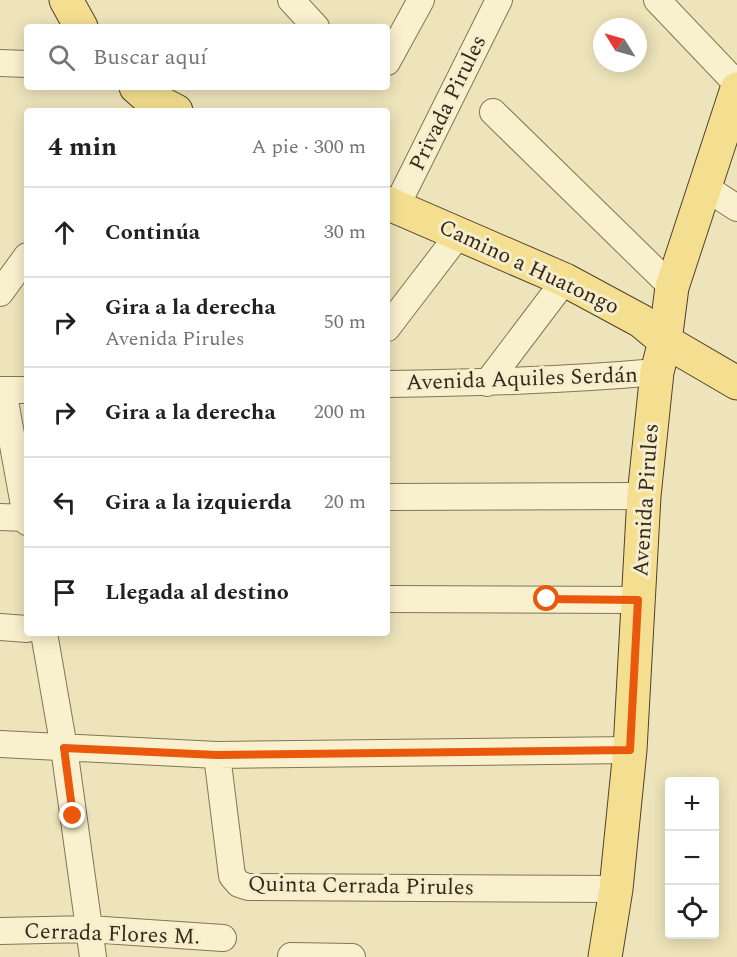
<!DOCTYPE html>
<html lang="es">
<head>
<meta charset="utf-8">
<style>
	:root { --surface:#fff; --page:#f6f6f6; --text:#202124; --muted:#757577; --line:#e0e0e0 }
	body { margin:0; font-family:Spectral,serif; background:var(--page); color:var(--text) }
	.controls { position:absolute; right:18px; bottom:18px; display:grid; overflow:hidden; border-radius:6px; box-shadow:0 3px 15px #0003 }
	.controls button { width:54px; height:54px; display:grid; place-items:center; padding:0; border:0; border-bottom:2px solid var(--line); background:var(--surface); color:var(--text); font:30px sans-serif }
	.compass { position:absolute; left:593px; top:18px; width:54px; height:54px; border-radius:50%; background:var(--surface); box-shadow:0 3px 15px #0003; rotate:307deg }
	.stop { position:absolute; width:18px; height:18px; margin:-14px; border:4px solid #ea580c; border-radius:50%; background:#fff }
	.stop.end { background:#ea580c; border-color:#fff; box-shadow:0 2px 6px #0008 }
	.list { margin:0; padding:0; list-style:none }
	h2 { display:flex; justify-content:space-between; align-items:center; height:78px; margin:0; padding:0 24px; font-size:26px }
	h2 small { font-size:20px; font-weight:400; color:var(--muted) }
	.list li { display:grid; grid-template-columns:39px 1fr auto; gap:18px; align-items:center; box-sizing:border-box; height:90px; padding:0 24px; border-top:2px solid var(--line) }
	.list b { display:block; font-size:22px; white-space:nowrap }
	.list p { margin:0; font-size:20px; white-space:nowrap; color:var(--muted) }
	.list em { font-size:20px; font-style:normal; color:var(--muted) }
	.icon { flex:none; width:33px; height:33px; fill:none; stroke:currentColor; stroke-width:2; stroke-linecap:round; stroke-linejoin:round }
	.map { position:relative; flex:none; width:737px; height:957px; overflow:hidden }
	.search { position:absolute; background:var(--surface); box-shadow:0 3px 15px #0003; left:24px; top:24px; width:366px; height:66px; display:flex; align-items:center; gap:15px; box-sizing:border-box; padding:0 21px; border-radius:6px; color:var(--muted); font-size:22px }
	.panel { position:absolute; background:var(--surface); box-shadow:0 3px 15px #0003; left:24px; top:108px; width:366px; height:528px; border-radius:6px }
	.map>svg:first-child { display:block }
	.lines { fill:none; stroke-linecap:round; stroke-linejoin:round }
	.minor-casing { stroke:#857355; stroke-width:28 }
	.major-casing { stroke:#52412a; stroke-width:35 }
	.minor { stroke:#f9f1ce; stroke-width:26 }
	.major { stroke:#f4df90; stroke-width:33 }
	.route { stroke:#ea580c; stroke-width:8 }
	.labels { text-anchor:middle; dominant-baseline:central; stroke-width:6; stroke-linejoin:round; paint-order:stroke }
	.street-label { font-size:22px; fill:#34291a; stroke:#f5edcb }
</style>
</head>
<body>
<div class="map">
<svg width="737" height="957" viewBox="0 0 737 957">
	<rect width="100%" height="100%" fill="#eee4bb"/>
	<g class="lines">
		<g class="minor-casing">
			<path id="minor" d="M291 0 316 27
				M657 0 737 84
				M387 62 421 0
				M0 63 27 64
				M493 112 672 287
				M706 188 737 208
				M396 207 499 0
				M0 293 27 256
				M387 328 459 234
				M487 383 565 280
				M387 384C477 383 567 380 657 372
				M0 390H27
				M3 390 27 522
				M387 497 644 496
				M0 517 27 518
				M387 599 638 600
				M0 627 27 629
				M44 633 64 748 93 957
				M0 744 217 755 630 750
				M217 755 232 876 239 884 248 887 616 889
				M0 931 89 929 223 938
				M291 956 352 957"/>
		</g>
		<g class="major-casing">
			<path id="major" d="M66 0 81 27
				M136 87 145 95 176 111
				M387 203 565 280 641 321 665 341 737 383
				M605 957 616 889 630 750 644 496 657 372 665 341 672 287 737 89"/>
		</g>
		<use href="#minor" class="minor"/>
		<use href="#major" class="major"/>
	</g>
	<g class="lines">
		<path class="route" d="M73 816 64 748 217 755 630 750 638 600 547 599"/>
	</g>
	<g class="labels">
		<g class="street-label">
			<text transform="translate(448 103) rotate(-64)">Privada Pirules</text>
			<text transform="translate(529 267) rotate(25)">Camino a Huatongo</text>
			<text transform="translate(522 379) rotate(-2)">Avenida Aquiles Serdán</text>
			<text transform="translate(646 500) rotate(-86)">Avenida Pirules</text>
			<text transform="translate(361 886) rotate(1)">Quinta Cerrada Pirules</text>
			<text transform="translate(112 934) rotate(2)">Cerrada Flores M.</text>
		</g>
	</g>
</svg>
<div class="controls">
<button>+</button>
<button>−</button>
<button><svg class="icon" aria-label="locate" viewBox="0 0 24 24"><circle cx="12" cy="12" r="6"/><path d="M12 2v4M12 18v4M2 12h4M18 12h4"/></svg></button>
</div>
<svg class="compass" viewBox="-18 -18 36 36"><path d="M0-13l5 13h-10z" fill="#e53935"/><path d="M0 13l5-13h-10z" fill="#757577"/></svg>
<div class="stop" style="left:547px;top:599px"></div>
<div class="stop end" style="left:73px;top:816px"></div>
<div class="search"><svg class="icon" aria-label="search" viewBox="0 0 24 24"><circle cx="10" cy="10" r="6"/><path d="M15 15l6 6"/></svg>Buscar aquí</div>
<section class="panel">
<h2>4 min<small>A pie · 300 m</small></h2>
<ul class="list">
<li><svg class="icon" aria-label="ahead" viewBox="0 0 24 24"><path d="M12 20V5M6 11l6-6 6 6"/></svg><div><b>Continúa</b></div><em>30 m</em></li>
<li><svg class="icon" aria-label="right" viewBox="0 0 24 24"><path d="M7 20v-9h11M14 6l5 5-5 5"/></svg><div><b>Gira a la derecha</b><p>Avenida Pirules</p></div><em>50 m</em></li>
<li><svg class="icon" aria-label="right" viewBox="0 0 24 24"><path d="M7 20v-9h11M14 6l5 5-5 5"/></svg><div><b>Gira a la derecha</b></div><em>200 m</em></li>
<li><svg class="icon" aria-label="left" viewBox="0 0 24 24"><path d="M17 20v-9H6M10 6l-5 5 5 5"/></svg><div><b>Gira a la izquierda</b></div><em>20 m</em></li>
<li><svg class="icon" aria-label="arrive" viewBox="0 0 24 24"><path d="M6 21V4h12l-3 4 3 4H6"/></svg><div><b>Llegada al destino</b></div></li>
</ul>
</section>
</div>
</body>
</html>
